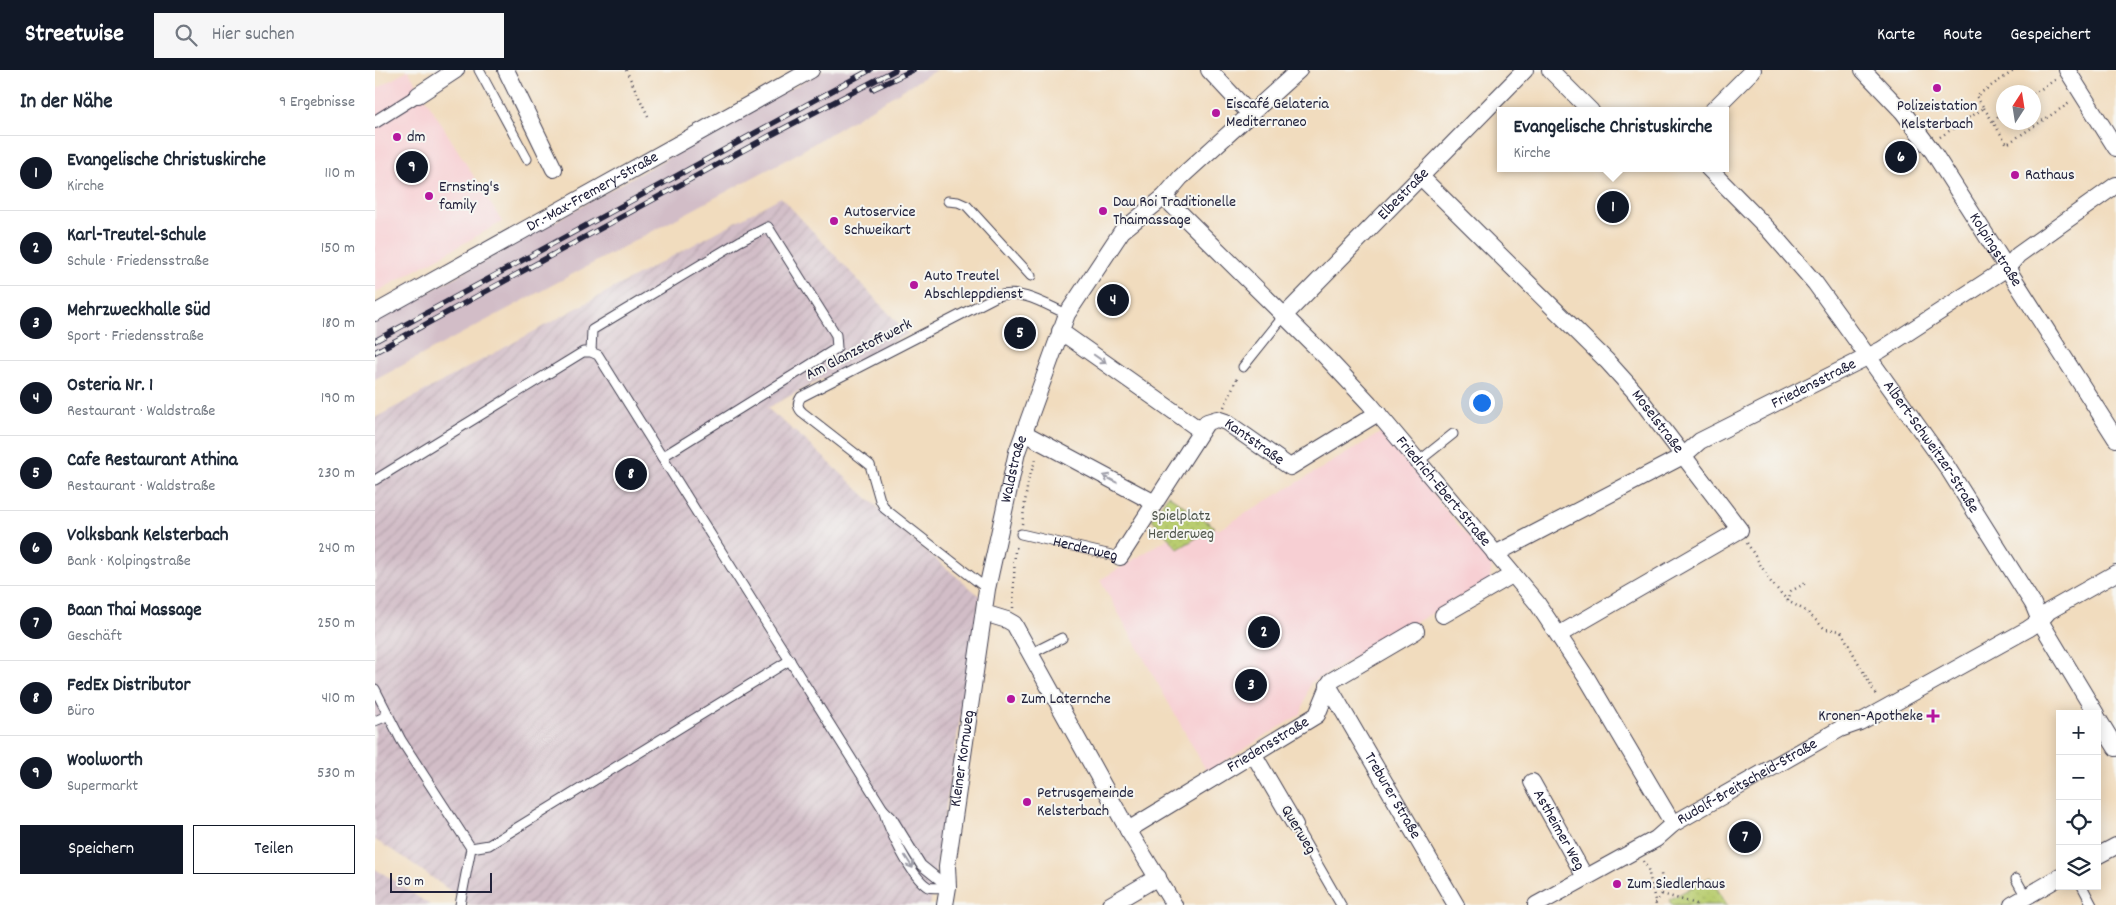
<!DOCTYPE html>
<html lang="de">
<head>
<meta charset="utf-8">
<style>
	:root { --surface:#fff; --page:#f6f6f7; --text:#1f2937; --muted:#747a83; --line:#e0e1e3; --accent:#111827 }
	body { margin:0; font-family:Dekko,sans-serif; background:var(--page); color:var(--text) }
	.controls { position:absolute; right:15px; bottom:15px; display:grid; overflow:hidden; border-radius:0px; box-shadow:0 2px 12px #0003 }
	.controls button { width:45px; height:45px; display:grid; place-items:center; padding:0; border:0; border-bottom:1px solid var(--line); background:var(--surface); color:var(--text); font:25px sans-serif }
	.compass { position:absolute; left:1621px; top:15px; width:45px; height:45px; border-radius:50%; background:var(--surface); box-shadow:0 2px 12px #0003; rotate:12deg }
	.scale { position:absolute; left:15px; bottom:12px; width:102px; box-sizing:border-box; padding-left:5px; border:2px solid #22223b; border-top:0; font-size:14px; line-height:18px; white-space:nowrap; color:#22223b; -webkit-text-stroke:4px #f6f6f2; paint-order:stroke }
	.you { position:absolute; left:1106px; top:332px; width:18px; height:18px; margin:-12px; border:4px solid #fff; border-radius:50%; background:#1a73e8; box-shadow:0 0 0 8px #1a73e833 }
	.badge { display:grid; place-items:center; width:32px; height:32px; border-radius:50%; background:var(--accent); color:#fff; font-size:16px; font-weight:700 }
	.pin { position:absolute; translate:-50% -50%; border:2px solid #fff; box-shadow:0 1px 5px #0006 }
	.popup { position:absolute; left:1122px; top:37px; width:232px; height:65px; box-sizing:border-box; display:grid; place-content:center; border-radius:0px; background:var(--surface); filter:drop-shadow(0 1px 4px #0005); font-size:16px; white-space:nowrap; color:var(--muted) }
	.popup b { font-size:19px; color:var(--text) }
	.popup::after { content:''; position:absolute; left:50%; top:100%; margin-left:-10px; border:10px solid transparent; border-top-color:var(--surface) }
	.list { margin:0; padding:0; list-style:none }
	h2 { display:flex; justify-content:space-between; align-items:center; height:65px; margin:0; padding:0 20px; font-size:21px }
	h2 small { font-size:16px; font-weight:400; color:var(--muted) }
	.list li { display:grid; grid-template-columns:32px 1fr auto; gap:15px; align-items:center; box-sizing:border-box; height:75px; padding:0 20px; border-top:1px solid var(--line) }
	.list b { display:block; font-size:19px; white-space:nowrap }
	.list p { margin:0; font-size:16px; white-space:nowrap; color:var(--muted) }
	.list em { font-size:16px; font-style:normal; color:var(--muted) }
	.actions { display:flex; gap:10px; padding:15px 20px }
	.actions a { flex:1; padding:11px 0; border:1px solid var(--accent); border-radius:0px; text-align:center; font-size:18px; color:var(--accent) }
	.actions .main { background:var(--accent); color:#fff }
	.icon { flex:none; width:28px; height:28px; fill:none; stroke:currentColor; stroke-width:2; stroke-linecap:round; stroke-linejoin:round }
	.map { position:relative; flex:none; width:1741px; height:835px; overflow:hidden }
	header { display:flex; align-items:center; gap:30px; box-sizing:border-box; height:70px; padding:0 25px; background:var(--accent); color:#fff }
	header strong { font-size:24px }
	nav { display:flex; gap:28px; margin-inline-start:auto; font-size:18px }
	.search { width:350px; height:45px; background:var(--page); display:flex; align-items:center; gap:12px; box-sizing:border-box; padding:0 18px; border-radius:0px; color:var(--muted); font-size:19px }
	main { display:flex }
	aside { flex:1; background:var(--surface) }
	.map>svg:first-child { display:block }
	.built { fill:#f7cfd3 }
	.industrial { fill:url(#industrial-furrows) }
	.railway { fill:#d2bdc7 }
	.park { fill:url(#park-dots); stroke:#6e7856 }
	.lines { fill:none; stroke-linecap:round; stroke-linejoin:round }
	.service-casing { stroke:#413e4f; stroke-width:11 }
	.pedestrian-casing { stroke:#413e4f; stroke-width:14 }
	.minor-casing { stroke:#413e4f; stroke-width:18 }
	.path { stroke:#413e4f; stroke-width:2.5; stroke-dasharray:1 4; stroke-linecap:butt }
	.service { stroke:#fff; stroke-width:9 }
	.pedestrian { stroke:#fff; stroke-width:12 }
	.minor { stroke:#fff; stroke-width:16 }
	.rail-casing { stroke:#22223b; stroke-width:5.5 }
	.rail { stroke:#f6f6f2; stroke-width:4; stroke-dasharray:11; stroke-linecap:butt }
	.oneway { stroke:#9c9ca7 }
	.poi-dot { fill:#b5179e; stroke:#f6f6f2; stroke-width:2 }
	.labels { text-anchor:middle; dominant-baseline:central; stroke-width:4; stroke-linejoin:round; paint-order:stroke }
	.poi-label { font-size:16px; fill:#22223b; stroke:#f6f6f2; text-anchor:start }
	.street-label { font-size:16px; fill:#22223b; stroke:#f6f6f2 }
	.park-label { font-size:16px; fill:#4f554b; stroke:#f6f6f2 }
</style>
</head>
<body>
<header>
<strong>Streetwise</strong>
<div class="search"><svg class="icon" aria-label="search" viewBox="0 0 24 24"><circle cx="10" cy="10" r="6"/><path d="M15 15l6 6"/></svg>Hier suchen</div>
<nav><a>Karte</a><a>Route</a><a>Gespeichert</a></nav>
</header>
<main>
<aside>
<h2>In der Nähe<small>9 Ergebnisse</small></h2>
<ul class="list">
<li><span class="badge">1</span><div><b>Evangelische Christuskirche</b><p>Kirche</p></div><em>110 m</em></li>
<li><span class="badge">2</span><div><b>Karl-Treutel-Schule</b><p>Schule · Friedensstraße</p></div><em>150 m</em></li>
<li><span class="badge">3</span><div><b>Mehrzweckhalle Süd</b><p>Sport · Friedensstraße</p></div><em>180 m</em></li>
<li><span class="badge">4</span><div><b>Osteria Nr. 1</b><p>Restaurant · Waldstraße</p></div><em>190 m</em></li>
<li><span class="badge">5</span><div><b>Cafe Restaurant Athina</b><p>Restaurant · Waldstraße</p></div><em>230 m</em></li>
<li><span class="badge">6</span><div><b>Volksbank Kelsterbach</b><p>Bank · Kolpingstraße</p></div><em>240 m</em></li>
<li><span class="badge">7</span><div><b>Baan Thai Massage</b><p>Geschäft</p></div><em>250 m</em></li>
<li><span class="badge">8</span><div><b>FedEx Distributor</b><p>Büro</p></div><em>410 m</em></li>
<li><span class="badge">9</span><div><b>Woolworth</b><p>Supermarkt</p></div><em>530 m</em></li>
</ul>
<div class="actions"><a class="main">Speichern</a><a>Teilen</a></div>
</aside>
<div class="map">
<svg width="1741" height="835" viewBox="0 0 1741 835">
	<defs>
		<pattern id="industrial-furrows" width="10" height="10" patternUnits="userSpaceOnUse" patternTransform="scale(1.25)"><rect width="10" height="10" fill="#d2bdc7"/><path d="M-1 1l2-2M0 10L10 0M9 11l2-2" fill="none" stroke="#b4a2ac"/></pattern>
		<pattern id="park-dots" width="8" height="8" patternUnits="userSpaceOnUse" patternTransform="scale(1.25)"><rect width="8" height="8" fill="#b9cd70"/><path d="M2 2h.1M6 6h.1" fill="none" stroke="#9fb062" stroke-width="1.8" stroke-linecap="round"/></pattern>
	</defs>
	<rect width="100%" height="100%" fill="#f6f6f2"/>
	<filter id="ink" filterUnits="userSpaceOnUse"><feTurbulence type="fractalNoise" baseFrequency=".02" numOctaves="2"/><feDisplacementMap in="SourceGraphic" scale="10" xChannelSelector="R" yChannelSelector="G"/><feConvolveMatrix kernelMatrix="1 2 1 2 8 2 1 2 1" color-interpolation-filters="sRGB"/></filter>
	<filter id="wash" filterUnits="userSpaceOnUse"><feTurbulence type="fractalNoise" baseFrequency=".0096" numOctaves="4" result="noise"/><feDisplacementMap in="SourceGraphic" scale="20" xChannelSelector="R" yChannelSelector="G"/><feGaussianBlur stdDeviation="1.12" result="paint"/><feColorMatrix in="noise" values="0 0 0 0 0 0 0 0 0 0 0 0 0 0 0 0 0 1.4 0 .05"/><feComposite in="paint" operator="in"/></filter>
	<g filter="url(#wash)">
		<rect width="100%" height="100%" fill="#f1dcbe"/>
		<path class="built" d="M33 0 127 152 0 223V20Z
			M1007 362 1117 496 1115 510 935 613 926 644 832 702 725 510 794 468 803 479 840 457 843 460Z"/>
		<path class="industrial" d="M406 127 533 264 392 338 430 370 540 472 605 526 555 835H95L27 786 0 770V348Z
			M0 799 12 806 55 835H0Z"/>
		<path class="railway" d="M449 0H561L418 86 0 310V252Z"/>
		<path class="park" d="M793 425 840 457 803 479 777 449Z
			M1335 807 1352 835H1297L1294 830Z"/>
	</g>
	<g filter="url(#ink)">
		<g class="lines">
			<g class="service-casing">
				<g id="service">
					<path d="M104 0 152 89"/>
					<path d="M573 131 583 132 592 136 656 206"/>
					<path d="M868 297 908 247"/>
					<path d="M287 387 508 739 517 748 546 795 572 816"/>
					<path d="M1044 391 1078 364"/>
					<path d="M0 410 208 282H216L223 285 287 387 462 278 461 265 393 157 365 171 217 260 216 282"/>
					<path id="s1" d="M646 464 745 487"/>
					<path d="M612 519 510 439 505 430 495 395 427 342C422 337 422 333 426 327L622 226C648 219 669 234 692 244"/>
					<path d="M655 584 687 568"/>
					<path d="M0 619 26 670 96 778 85 835"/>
					<path d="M0 651 12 646"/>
					<path d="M508 739C513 758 536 807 553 817 558 819 567 817 573 817"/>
					<path d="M920 755 966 835"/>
					<path d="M96 778 114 775 415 590"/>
					<path d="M1641 809 1651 827"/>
					<path d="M1707 816 1717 835"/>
				</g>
			</g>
			<g class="pedestrian-casing">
				<path id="pedestrian" d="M0 52 43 25"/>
			</g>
			<g class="minor-casing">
				<g id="minor">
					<path d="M131 0 179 99"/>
					<path d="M834 0 875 44"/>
					<path d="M1175 0 1216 41"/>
					<path id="s2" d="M1488 0 1528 42 1558 82 1741 369"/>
					<path d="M1692 0 1741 78"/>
					<path d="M43 25 81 0"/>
					<path d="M1337 41 1378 0"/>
					<path id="s3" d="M1333 98 1394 160 1440 213 1466 249 1572 397 1658 534 1665 551 1721 644"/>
					<path id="s4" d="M1045 106 1232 291 1259 321 1365 460 1185 564"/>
					<path id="s5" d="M789 127 950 286 994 333 1162 533 1213 610 1298 754"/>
					<path id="s6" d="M0 243 436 0"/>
					<path id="s7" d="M908 247 1150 0"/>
					<path d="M685 261 825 360"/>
					<path d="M649 363 778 432"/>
					<path id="s8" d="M1120 484 1308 386 1325 371 1506 280 1632 198 1643 185 1741 115"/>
					<path id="s9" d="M745 487 832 352 842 349 851 352 915 397 1003 343"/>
					<path d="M609 543 632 550 639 554 753 760 799 835"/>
					<path d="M1068 545 1137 505"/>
					<path id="s10" d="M953 615 1081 835"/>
					<path d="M1722 647 1741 678"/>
					<path d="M879 685 920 755"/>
					<path id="s11" d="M1157 712 1210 807"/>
					<path id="s12" d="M753 760 942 645 956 611 1041 561"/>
					<path d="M1722 786 1741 776"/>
					<path id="s13" d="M570 835 573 817 572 796 612 519 642 382 692 244 747 161 789 127 806 107 924 0"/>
					<path d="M735 835 783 807"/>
					<path id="s14" d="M1161 835 1281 769 1298 754 1465 659 1485 652 1653 559 1665 551 1674 541 1741 503"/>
					<path d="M1637 835 1685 807"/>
				</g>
			</g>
			<path class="path" d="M251 0 273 46
				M1658 24 1680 10
				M1609 38 1632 74 1696 32
				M1618 51 1628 43
				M1565 67 1609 38 1601 26 1640 0
				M849 337 863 306
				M647 454 653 411 662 386
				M1372 473 1396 512 1413 531 1431 541 1450 559 1466 561 1502 627
				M1413 531 1416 521 1431 513
				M638 538 640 480 643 474
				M1268 791 1273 799 1281 835
				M1287 824 1325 835
				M1280 833 1287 824 1286 801"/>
			<use href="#service" class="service"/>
			<use href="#pedestrian" class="pedestrian"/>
			<use href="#minor" class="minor"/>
			<g class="rail-casing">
				<path id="rail" d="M498 19 538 0
					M0 271 495 0
					M0 282 398 64 520 0"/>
			</g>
			<use href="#rail" class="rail"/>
		</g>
		<defs><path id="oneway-shaft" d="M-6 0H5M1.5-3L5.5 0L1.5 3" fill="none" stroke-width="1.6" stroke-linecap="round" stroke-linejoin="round" transform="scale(1.25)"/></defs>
		<g class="oneway">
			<use href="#oneway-shaft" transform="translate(725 289) rotate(35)"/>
			<use href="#oneway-shaft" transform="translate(735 409) rotate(-152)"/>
			<use href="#oneway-shaft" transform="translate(534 792) rotate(57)"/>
		</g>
	</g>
	<g class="poi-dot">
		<circle cx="1562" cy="18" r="5"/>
		<circle cx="841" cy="43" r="5"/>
		<circle cx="22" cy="67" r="5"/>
		<circle cx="1640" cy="105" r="5"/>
		<circle cx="54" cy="126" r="5"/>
		<circle cx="728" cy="141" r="5"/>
		<circle cx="459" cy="151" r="5"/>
		<circle cx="539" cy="215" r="5"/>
		<circle cx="636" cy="629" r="5"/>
		<path d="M1555.5 638.5h5v5h5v5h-5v5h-5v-5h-5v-5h5z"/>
		<circle cx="652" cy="732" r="5"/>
		<circle cx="1242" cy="814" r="5"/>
	</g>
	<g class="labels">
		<g class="poi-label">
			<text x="851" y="34">Eiscafé Gelateria<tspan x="851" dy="18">Mediterraneo</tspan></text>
			<text x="1562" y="36" text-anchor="middle">Polizeistation<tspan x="1562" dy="18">Kelsterbach</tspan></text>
			<text x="32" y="67">dm</text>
			<text x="1650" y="105">Rathaus</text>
			<text x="64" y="117">Ernsting's<tspan x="64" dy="18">family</tspan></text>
			<text x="738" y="132">Dau Roi Traditionelle<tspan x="738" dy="18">Thaimassage</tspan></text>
			<text x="469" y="142">Autoservice<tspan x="469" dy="18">Schweikart</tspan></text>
			<text x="549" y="206">Auto Treutel<tspan x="549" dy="18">Abschleppdienst</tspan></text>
			<text x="646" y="629">Zum Laternche</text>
			<text x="1548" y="646" text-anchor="end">Kronen-Apotheke</text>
			<text x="662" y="723">Petrusgemeinde<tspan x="662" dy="18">Kelsterbach</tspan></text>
			<text x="1252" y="814">Zum Siedlerhaus</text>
		</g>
		<g class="street-label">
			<text stroke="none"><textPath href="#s6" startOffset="249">Dr.-Max-Fremery-Straße</textPath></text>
			<text stroke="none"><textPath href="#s7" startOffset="172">Elbestraße</textPath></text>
			<text stroke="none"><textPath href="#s2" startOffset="224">Kolpingstraße</textPath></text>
			<text transform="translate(484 280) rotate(-27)">Am Glanzstoffwerk</text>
			<text stroke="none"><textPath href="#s8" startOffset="362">Friedensstraße</textPath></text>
			<text stroke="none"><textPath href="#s4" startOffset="342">Moselstraße</textPath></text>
			<text stroke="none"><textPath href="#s9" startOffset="215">Kantstraße</textPath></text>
			<text stroke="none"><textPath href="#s3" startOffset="358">Albert-Schweitzer-Straße</textPath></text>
			<text stroke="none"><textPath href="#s13" startOffset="442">Waldstraße</textPath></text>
			<text stroke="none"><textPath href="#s5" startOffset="406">Friedrich-Ebert-Straße</textPath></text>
			<text stroke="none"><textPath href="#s1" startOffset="66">Herderweg</textPath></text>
			<text stroke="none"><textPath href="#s12" startOffset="164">Friedensstraße</textPath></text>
			<text stroke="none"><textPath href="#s13" startOffset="148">Kleiner Kornweg</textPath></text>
			<text stroke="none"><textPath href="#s14" startOffset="245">Rudolf-Breitscheid-Straße</textPath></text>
			<text stroke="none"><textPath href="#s10" startOffset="128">Treburer Straße</textPath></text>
			<text transform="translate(923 760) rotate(59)">Querweg</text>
			<text stroke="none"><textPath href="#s11" startOffset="55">Astheimer Weg</textPath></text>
		</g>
		<g class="park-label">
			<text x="806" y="446">Spielplatz<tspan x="806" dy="18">Herderweg</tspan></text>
		</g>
	</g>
</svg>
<div class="controls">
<button>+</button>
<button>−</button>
<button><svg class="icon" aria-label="locate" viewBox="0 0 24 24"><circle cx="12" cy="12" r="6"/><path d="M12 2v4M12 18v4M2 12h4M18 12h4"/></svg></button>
<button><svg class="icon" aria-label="layers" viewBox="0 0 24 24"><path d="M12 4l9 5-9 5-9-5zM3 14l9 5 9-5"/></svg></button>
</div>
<svg class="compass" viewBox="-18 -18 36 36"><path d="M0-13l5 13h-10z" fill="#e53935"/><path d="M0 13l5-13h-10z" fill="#747a83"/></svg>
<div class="scale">50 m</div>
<div class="you"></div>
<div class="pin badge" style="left:1238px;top:137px">1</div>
<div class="popup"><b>Evangelische Christuskirche</b>Kirche</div>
<div class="pin badge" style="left:889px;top:562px">2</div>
<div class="pin badge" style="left:876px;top:615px">3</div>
<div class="pin badge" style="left:738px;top:230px">4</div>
<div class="pin badge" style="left:645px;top:263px">5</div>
<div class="pin badge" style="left:1526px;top:87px">6</div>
<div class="pin badge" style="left:1370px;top:767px">7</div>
<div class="pin badge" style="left:256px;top:404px">8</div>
<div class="pin badge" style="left:37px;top:97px">9</div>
</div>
</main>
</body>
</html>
